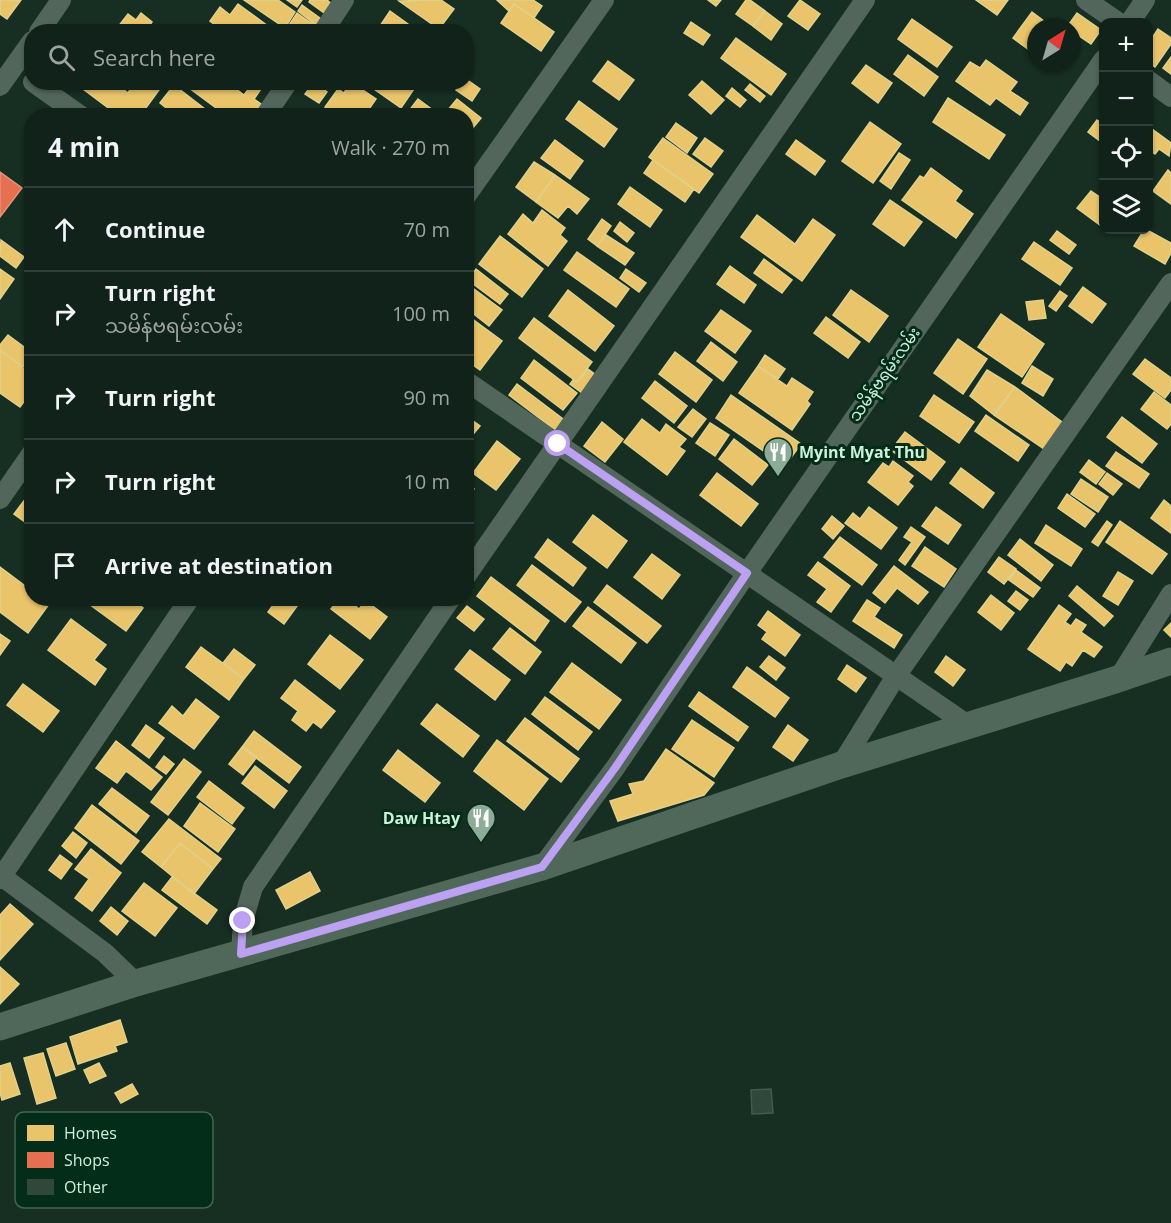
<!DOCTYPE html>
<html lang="en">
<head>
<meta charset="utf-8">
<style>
	:root { --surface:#11221a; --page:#1a2a23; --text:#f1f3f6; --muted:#9ca4a2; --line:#303f39 }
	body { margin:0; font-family:"Open Sans","Noto Sans Myanmar",sans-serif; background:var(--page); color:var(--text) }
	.controls { position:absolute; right:18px; top:18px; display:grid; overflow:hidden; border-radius:12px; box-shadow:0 2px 4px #0004 }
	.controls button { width:54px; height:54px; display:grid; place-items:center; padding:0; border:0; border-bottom:2px solid var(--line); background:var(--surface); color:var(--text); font:30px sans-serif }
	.compass { position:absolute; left:1027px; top:18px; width:54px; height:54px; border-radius:50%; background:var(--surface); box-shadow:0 2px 4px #0004; rotate:37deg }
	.stop { position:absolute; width:18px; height:18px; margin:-14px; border:4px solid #bca0f2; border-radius:50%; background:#fff }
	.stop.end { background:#bca0f2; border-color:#fff; box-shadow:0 2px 6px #0008 }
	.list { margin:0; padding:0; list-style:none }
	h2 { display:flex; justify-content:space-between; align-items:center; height:78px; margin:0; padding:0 24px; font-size:26px }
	h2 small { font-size:20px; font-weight:400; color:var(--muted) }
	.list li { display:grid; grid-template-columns:39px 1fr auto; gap:18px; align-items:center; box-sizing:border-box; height:84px; padding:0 24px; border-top:2px solid var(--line) }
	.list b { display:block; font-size:22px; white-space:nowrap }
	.list p { margin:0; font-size:20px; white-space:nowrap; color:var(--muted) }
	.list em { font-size:20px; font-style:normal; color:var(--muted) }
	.icon { flex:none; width:33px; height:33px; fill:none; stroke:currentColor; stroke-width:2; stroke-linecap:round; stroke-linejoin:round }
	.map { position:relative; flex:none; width:1171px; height:1223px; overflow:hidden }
	.search { position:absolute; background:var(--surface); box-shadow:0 2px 4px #0004; left:24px; top:24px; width:450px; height:66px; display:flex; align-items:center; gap:15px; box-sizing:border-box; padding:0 21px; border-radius:24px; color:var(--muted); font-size:22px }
	.panel { position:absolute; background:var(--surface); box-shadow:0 2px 4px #0004; left:24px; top:108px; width:450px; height:498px; border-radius:24px }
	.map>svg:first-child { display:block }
	.homes { fill:#e9c46a; stroke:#e0d18b; stroke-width:1.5 }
	.shops { fill:#e76f51; stroke:#df967a; stroke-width:1.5 }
	.building { fill:#30483b; stroke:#415b4d; stroke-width:1.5 }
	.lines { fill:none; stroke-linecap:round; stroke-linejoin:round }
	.street { stroke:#52665b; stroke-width:20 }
	.secondary { stroke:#50685a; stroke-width:27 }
	.route { stroke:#bca0f2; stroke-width:8 }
	.labels { text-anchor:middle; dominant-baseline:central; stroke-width:6; stroke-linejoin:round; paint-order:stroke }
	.street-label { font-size:16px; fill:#ccf0d8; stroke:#032d18 }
	.poi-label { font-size:16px; font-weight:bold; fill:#ccf0d8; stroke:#032d18; text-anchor:start }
	.key { fill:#032d18; stroke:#3f6852; stroke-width:1.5 }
	.key-label { font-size:16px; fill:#ccf0d8 }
</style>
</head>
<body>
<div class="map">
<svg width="1171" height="1223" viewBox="0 0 1171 1223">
	<rect width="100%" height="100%" fill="#172e22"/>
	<path class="homes" d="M0 0H21L7 19 0 14Z
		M244 0H278L295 12 285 28Z
		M287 0H302L297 7Z
		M310 0H327L334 6 327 15 309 2Z
		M441 0 454 9 439 29 399 1Z
		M497 0H533L542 6 534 18 514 4 509 11Z
		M708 0H721L716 6Z
		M746 0H750L765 11 753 26 736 14Z
		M800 0 820 14 808 30 788 16Z
		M976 0H1008L997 15Z
		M238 4 276 32H224L210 21 220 7 230 15Z
		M514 4 554 32 541 51 501 23Z
		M302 5 321 19 316 25 298 11Z
		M390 11 419 32H376Z
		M765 11 782 24 771 40 753 26Z
		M1032 12 1052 27H1036V55L1013 38Z
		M141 13 152 22 148 28 152 32H114L128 14 136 20Z
		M297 13 315 26 311 32H292L287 28Z
		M1077 13 1101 30 1091 44 1072 31V27H1067Z
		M912 19 952 47 937 67 898 39Z
		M691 22 710 35 703 45 684 33Z
		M1158 29 1171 38V44L1155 67 1148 62V44Z
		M736 38 786 74 771 95 721 58Z
		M908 55 938 77 924 96 894 74Z
		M1171 57V74L1163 68Z
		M986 60 1017 82 1010 91 1028 103 1020 115 996 98 990 105 956 81 970 62 980 68Z
		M608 61 634 80 619 100 593 81Z
		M866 65 892 83 878 103 852 83Z
		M466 79 480 89 472 101 456 90 461 82H466Z
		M702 81 724 100 711 114 689 95Z
		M114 82 128 93 135 82H148L159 90 140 116H119L75 83Z
		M181 82H227L244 95 253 83 261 89 254 99 261 104 253 116H227Z
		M314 82 327 92 319 103 305 94Z
		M351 82 376 99 369 109 378 116H337L325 107 338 89 344 93Z
		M364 82H411L416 86 401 108Z
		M750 84 765 96 760 102 745 90Z
		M174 85 214 116H176L160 103Z
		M732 88 746 100 740 107 726 96Z
		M948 98 1005 135 989 159 933 122Z
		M418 99 441 116H413L408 112Z
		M457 99 481 118 472 129 466 125V116H455L448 110Z
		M579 101 617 129 604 147 566 119Z
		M319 109 328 116H314Z
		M1097 120 1104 125V144L1088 132Z
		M870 122 901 144 873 183 842 161Z
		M676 123 697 138 687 153 666 137Z
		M1148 126 1171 143 1169 156 1159 149 1155 154 1148 149Z
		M663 138 713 174 699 193 649 157Z
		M705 138 723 151 711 167 693 154Z
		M555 140 583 161 570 179 541 158Z
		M796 140 825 161 815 175 786 154Z
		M899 153 910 160 891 189 880 181Z
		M653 160 694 189 685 202 644 173Z
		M534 162 555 175 536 202 516 187Z
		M931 168 962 191 955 201 973 214 956 238 902 200 920 176 924 178Z
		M1168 170 1171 173V204L1153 191Z
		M555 175 589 199 577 214 568 206 558 218 536 202Z
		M630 187 662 210 650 227 618 204Z
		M1091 191 1104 200V228L1077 208Z
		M890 200 922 222 904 246 873 224Z
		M542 210 565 228 560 235 567 241 548 266 508 234 523 214 533 223Z
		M757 215 795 244 813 219 835 235 802 281 741 237Z
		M602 219 611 226 597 246 588 239Z
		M620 222 634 233 627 242 614 231Z
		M1144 230H1147L1171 243V253L1165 264 1134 246Z
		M1057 231 1076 245 1069 254 1050 240Z
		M606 235 634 253 625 265 597 246Z
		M500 236 543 269 522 297 479 264Z
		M1 240 24 257 16 268 0 256Z
		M1034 242 1072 268 1060 285 1022 259Z
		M577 252 629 289 616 307 564 270Z
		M764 259 792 280 782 293 754 273Z
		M730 266 756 285 744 303 717 284Z
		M0 269 14 279 0 299Z
		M476 269 508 294 500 304 468 280Z
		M626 269 646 283 639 292 620 278Z
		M466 283 502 310 489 326 466 308Z
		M1083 287 1106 304 1092 323 1069 306Z
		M568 290 614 326 595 351 549 316Z
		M851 290 888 316 869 342 833 315Z
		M1060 291 1067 296 1056 311 1049 306Z
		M1043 300 1046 318 1029 320 1026 302Z
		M721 310 751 331 735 353 705 331Z
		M1001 314 1044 344 1022 377 978 347Z
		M826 317 860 342 848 358 814 333Z
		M471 318 502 341 480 370 466 360V325Z
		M534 318 592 362 577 382 519 338Z
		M8 335 32 353 23 367 0 350V345Z
		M958 339 987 359 963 394 934 373Z
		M711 342 737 362 723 381 697 361Z
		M0 350 32 374V391L20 407 0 393Z
		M675 352 712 380 696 402 659 374Z
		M765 355 785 369 778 379 758 366Z
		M1145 359 1171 378V390L1165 398 1133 374Z
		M534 360 577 393 563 410 521 378Z
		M758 366 787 386 792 378 813 392 807 401 810 404 792 430 739 393Z
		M1032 366 1053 379 1043 396 1022 383Z
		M588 369 596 375 582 393 570 384 573 380 577 382Z
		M987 370 1015 387 994 415 970 396Z
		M655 381 687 406 674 423 642 398Z
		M517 384 563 419 555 430 509 395Z
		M1015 387 1062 422 1044 449 994 415Z
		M1154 392 1171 405V424L1167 429 1141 409Z
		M731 395 801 444 785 466 716 418Z
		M934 395 974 422 959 443 920 416Z
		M693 409 706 419 692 437 678 427Z
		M986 415 1029 445 1018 461 975 431Z
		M466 416 480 426 466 443Z
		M1122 417 1157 444 1142 463 1107 437Z
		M642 419 660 433 666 424 686 439 679 447 685 451 667 475 624 442Z
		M602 422 623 439 605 462 584 446Z
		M710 423 729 435 715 456 696 443Z
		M905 432 945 462 931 480 891 450Z
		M734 439 768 465 752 485 719 459Z
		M497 441 520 459 496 490 473 473Z
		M1116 452 1149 474 1139 488 1106 466Z
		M1089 460 1105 472 1096 484 1080 472Z
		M893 461 913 476 908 482 913 486 898 505 868 482 883 463 889 467Z
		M961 468 994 493 983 508 950 483Z
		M717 473 758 504 741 526 700 495Z
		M1107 473 1122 484 1113 495 1099 484Z
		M1081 479 1108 497 1098 512 1071 494Z
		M466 483 474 489 466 499Z
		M30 493 32 494V527L14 514Z
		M1067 494 1095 514 1085 527 1058 508Z
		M1164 500 1171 506V533L1151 518Z
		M869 507 897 528 881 549 845 523 853 513 860 519Z
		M936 507 961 525 948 544 922 526Z
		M593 515 627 541 607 568 573 542Z
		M832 516 844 526 833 539 822 529Z
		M1107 521 1112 525 1098 546 1092 542Z
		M1120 521 1167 554 1152 574 1106 542Z
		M1046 525 1082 549 1071 566 1035 543Z
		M911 527 925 537 905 565 899 560 912 542 904 537Z
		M840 537 877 565 862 585 824 557Z
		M548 539 586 568 573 586 535 557Z
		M1020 539 1053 565 1041 581 1008 555Z
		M925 547 956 569 944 587 912 566Z
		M652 554 680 575 662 599 634 577Z
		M999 557 1016 569 1004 584 988 572Z
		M818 562 850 586 831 612 817 602 827 589 808 575Z
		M532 565 581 602 565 622 517 585Z
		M894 566 928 592 918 604 897 588 885 603 873 593Z
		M0 567 32 591V598H42L49 604 28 633 0 612Z
		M1016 570 1040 588 1033 597 1009 580Z
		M1118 572 1133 581 1118 605 1103 596Z
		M491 577 549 621 535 641 477 596Z
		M607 585 661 626 647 643 594 602Z
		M1077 586 1113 616 1104 626 1069 596Z
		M1016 591 1028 600 1020 610 1008 601Z
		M991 595 1014 613 1001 630 978 612Z
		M130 598 143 608 126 631 82 599Z
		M278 598H295L300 602 284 624 268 612Z
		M340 598H346L359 609 366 601 387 617 370 639 331 609Z
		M867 600 880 608 874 617 902 635 894 648 853 621Z
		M1059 605 1071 614 1065 622 1071 626 1076 619 1086 625 1081 632 1102 647 1094 657 1083 650 1072 666 1066 662 1060 671 1028 649Z
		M467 606 484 619 474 631 457 618Z
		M588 607 636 643 621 663 573 626Z
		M768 611 800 635 785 656 762 639 767 632 758 625Z
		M71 619 106 645 94 660 106 669 95 685 48 650Z
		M1171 623V637L1164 630Z
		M510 628 541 652 525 674 493 649Z
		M0 634 10 641 0 655Z
		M330 635 363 660 340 689 308 664Z
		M201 647 244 679 229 700 186 667Z
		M234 649 255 665 244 679 223 663Z
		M470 650 510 680 495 700 455 669Z
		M769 656 785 668 776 680 760 667Z
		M946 656 965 670 953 686 935 672Z
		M572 663 621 700 599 729 550 692Z
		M847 665 866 678 856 692 838 679Z
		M747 667 789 698 775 717 733 687Z
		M295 680 335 711 321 728 313 722 306 731 292 720 298 711 281 698Z
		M23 684 59 711 43 732 7 705Z
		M699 692 748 727 738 741 689 706Z
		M545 697 592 732 578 750 532 714Z
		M196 699 219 717 194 749 159 723 172 706 183 716Z
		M437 704 479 736 463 757 421 724Z
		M525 718 579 759 561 782 507 741Z
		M692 720 734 748 714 777 672 749Z
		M146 725 164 738 149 758 132 745Z
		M788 725 808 740 793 761 773 747Z
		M254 731 301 767 289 783 242 747Z
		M497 740 548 779 524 810 474 771Z
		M116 741 162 777 151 790 126 771 117 783 96 768Z
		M242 747 257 757 243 775 229 764Z
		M666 749 714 783 704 795 618 821 610 801 633 794 629 784 644 781Z
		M398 750 440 783 425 802 383 770Z
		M164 756 174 764 166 774 156 767Z
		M184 759 201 772 168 815 151 802Z
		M255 766 287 791 274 808 242 783Z
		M209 781 244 808 232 824 197 797Z
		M112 788 149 816 136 833 99 804Z
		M200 803 235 829 218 852 184 826Z
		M92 805 139 841 121 864 75 828Z
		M169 819 221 859 213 869 180 843 161 867 142 852Z
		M73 832 87 843 76 858 62 846Z
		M180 843 213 869 194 894 161 867Z
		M91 849 121 873 92 911 75 898 89 879 75 869Z
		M60 855 72 864 61 879 49 870Z
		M310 872 320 891 286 909 276 890Z
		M172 877 217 910 207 924 162 890Z
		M144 883 177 908 155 936 122 911Z
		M10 904 33 924 0 960V915Z
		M111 907 128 921 117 935 100 921Z
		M0 967 19 984 0 1004Z
		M120 1020 127 1042 115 1046 117 1051 78 1064 70 1037Z
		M66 1043 75 1069 56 1076 47 1049Z
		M43 1053 56 1098 37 1104 24 1058Z
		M10 1063 20 1094 2 1100 0 1093V1066Z
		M99 1063 106 1076 90 1083 84 1070Z
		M132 1084 138 1094 121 1103 115 1093Z"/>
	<path class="shops" d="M0 172 22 188 0 217Z"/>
	<path class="building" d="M771 1089 773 1113 752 1114 751 1090Z"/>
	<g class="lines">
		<path class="street" d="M1086 0 1118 22
			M1130 22 1145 0
			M39 32 61 0
			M323 32 344 0
			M1148 80 1171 97
			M33 82 81 116
			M0 86 32 41
			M265 116 288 82
			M466 196 604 0
			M466 381 968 725
			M0 499 32 453
			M466 576 865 0
			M1118 679 1171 594
			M841 765 896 676 1171 283
			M542 867 615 768 747 573 1104 59
			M0 875 105 953 136 983
			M0 879 190 598
			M241 954 243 921 253 887 451 598"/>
		<path class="secondary" d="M0 1027 136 983 542 867 841 765 1118 679 1171 661"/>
	</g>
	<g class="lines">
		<path class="route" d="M243 921 241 954 542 867 615 768 747 573 558 444"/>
	</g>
	<defs>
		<g id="restaurant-pin" transform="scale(1.5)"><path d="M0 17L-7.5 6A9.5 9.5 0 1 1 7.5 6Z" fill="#8dac98" stroke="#032d18"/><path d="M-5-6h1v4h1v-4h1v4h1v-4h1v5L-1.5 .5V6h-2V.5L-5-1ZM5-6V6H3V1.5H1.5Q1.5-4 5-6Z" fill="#fff"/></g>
	</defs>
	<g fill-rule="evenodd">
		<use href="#restaurant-pin" x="778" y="452"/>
		<use href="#restaurant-pin" x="481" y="818"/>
	</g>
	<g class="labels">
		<g class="street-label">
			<text transform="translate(884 374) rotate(-55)">သမိန်ဗရမ်းလမ်း</text>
		</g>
		<g class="poi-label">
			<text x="799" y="452">Myint Myat Thu</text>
			<text x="460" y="818" text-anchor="end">Daw Htay</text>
		</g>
	</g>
	<rect x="15" y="1112" width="198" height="96" rx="9" class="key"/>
	<rect x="27" y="1125" width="27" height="16" fill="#e9c46a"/>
	<rect x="27" y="1152" width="27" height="16" fill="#e76f51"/>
	<rect x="27" y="1179" width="27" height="16" fill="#30483b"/>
	<g class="key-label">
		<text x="64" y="1139">Homes</text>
		<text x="64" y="1166">Shops</text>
		<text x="64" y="1193">Other</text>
	</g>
</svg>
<div class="controls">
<button>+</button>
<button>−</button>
<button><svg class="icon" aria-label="locate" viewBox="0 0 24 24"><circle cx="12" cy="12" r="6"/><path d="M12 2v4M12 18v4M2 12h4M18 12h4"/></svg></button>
<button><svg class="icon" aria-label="layers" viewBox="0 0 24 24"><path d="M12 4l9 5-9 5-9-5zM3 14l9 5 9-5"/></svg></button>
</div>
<svg class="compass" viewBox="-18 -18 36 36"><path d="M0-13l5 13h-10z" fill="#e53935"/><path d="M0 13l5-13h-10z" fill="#9ca4a2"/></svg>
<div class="stop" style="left:558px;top:444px"></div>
<div class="stop end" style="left:243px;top:921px"></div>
<div class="search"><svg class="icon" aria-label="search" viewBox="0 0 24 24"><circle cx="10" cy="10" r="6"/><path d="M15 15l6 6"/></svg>Search here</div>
<section class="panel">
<h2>4 min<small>Walk · 270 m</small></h2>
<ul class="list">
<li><svg class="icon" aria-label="ahead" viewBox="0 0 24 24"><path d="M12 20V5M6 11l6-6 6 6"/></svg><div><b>Continue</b></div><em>70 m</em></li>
<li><svg class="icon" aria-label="right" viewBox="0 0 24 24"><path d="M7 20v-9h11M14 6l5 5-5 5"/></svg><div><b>Turn right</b><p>သမိန်ဗရမ်းလမ်း</p></div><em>100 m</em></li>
<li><svg class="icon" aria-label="right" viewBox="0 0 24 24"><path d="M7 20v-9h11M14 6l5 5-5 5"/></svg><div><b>Turn right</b></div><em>90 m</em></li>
<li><svg class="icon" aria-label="right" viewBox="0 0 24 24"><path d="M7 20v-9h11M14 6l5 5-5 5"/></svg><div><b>Turn right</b></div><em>10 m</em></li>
<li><svg class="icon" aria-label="arrive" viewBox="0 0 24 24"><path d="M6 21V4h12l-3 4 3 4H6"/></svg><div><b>Arrive at destination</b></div></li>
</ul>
</section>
</div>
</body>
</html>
